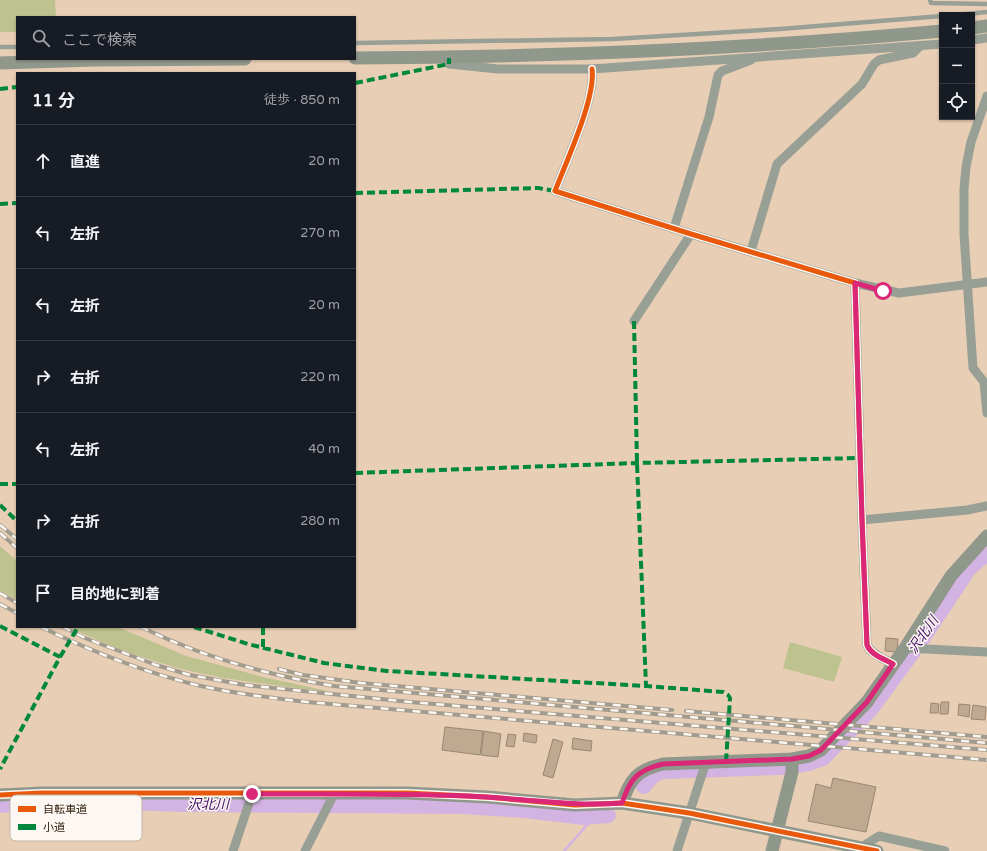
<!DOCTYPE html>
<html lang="ja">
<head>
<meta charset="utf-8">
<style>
	:root { --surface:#171b24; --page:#20242c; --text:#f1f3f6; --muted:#9ea1a6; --line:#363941 }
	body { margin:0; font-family:"Varela Round","Noto Sans JP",sans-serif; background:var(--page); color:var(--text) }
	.controls { position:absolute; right:12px; top:12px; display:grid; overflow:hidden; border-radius:0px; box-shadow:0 1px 3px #0004 }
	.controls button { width:36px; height:36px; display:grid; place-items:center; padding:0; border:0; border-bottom:1px solid var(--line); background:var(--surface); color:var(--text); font:20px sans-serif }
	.stop { position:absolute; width:12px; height:12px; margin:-9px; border:3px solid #db2777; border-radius:50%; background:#fff }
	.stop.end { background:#db2777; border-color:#fff; box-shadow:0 1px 4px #0008 }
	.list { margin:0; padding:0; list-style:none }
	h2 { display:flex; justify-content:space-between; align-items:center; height:52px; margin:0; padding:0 16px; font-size:17px }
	h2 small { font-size:13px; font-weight:400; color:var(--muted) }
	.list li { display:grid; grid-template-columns:26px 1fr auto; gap:12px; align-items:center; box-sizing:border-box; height:72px; padding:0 16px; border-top:1px solid var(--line) }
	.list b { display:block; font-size:15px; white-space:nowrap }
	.list em { font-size:13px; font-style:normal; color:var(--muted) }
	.icon { flex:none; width:22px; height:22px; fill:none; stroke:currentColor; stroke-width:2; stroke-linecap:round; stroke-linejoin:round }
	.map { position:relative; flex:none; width:987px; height:851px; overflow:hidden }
	.search { position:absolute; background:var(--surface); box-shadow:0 1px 3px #0004; left:16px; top:16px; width:340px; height:44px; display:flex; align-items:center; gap:10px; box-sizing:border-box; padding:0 14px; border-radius:0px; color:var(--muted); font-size:15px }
	.panel { position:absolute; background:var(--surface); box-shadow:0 1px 3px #0004; left:16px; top:72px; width:340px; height:556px; border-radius:0px }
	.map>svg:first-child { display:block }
	.green { fill:#bec28e }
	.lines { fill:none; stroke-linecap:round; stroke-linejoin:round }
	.stream { stroke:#d3b3e1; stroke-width:2.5 }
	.river { stroke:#d3b3e1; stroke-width:16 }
	.building { fill:#c0a991; stroke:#998674 }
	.lane { stroke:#989f94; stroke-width:4.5 }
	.street { stroke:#989f94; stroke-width:9 }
	.secondary { stroke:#90978b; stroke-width:13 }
	.rail-casing { stroke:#a19c8e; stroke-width:4 }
	.rail { stroke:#fcf7f2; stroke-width:2.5; stroke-dasharray:8; stroke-linecap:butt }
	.quiet { stroke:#00873e; stroke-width:4; stroke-dasharray:8 4; stroke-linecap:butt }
	.cycleway-casing { stroke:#fcf7f2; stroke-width:8 }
	.cycleway { stroke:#e8590c; stroke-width:5 }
	.route { stroke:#db2777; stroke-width:5 }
	.labels { text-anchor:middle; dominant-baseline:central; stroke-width:3; stroke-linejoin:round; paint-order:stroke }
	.water-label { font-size:14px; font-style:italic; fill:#44106a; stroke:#fcf7f2 }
	.key { fill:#fcf7f2; stroke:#bfb6ae; stroke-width:1 }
	.key-label { font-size:11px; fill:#31200e }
</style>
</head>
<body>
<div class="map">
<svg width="987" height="851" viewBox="0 0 987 851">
	<rect width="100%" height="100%" fill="#e7ceb5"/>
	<path class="green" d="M0 0H55L56 17H17V32H0Z
		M0 546 17 561V600L0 590Z
		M68 627H118L186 656 263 677 337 693C282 686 224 681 171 666 135 656 101 642 68 627Z
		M790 642 842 657 834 682 783 668Z"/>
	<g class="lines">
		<path class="stream" d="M564 851 595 816"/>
		<path class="river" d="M644 786C650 778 654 773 663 771L780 767 809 763 823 758 870 710 922 639 969 568 987 553
			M0 805 60 800 185 804 463 806 525 810 584 817 608 815"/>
	</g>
	<path class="building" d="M886 638 898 639 897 652 885 651Z
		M941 702H949L948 714H940Z
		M931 703 939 704 938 713H930Z
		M959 704 970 705 969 717 958 715Z
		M973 705 986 707 985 720 971 719Z
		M445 727 483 731 480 755 442 750Z
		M484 731 501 734 498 757 481 755Z
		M524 733 537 735 536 743 523 741Z
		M508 734 516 735 514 747 506 746Z
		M573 738 592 741 591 751 572 749Z
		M553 739 563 742 553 778 543 775Z
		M833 778 876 787 866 832 808 821 816 784 831 788Z"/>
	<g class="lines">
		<path class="lane" d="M930 0 931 3 987 4
			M955 15 987 12
			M355 43 613 39 780 29 942 16
			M0 47H17"/>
		<path class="street" d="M972 40 987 38
			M449 64 498 69H592L942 44
			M592 69C596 98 566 162 555 191L691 234 855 283 862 520 867 645C871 655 885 659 893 664
			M987 96 971 142 966 167 964 189V234L973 368 984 382 987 413
			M674 228 709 117 718 75 722 71 751 60
			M751 251 777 164 862 84 874 64 879 60 913 53 919 47
			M855 283 899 293 987 282
			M634 321 691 234
			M862 520 967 510 987 506
			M905 648 987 652
			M860 850V848L879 836 945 851
			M233 851 252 794
			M305 851 334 794
			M677 851 706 762"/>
		<path class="secondary" d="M972 28 987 26
			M355 58C551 57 747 49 942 31
			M0 63 94 60 245 59
			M0 795 42 793H407L487 797 575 805 622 803 689 813 877 851
			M622 803C630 779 637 770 663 764L792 759
			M772 851 792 772V759L809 756 821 750 867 702 905 648 951 576 987 536"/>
		<g class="rail-casing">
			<path id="rail" d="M0 525 17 539
				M0 533 17 548
				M0 593 17 603
				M0 604 17 613
				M41 627C93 652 145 673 201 686 236 694 272 698 307 702L987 760
				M63 627 85 638 156 665 190 675 245 685 410 702 987 750
				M141 627C202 657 267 675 334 686L987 743
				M279 669 303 675 361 683 672 710
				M686 711 987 737"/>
		</g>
		<use href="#rail" class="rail"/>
		<path class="quiet" d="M355 83 449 64V58
			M0 89 17 87
			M355 193 538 188 555 191
			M0 204 17 203
			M634 321 637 463 646 686
			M355 473 637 463 860 458
			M0 484H17
			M0 505 17 521
			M0 626 60 657 0 769
			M194 627 248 644 324 663 387 671 646 686 723 692 728 695 730 698 726 762
			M263 627V647
			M60 657 78 627"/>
		<g class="cycleway-casing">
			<path id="cycleway" d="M592 69C596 98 566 162 555 191L691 234 855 283 862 520 867 645C871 655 885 659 893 664
				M0 795 42 793H407L487 797 575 805 622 803 689 813 877 851"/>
		</g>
		<use href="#cycleway" class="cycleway"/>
	</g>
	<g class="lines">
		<path class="route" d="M252 794C324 794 395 793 467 796 519 798 570 807 622 803 630 779 637 770 663 764L792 759 809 756 821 750 867 702 893 664C884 659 871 655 867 645L862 520 855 283 883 291"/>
	</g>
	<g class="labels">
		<g class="water-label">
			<text transform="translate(923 635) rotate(-55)">沢北川</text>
			<text x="208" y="804">沢北川</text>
		</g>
	</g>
	<rect x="10" y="795" width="132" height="46" rx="6" class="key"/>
	<rect x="18" y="806" width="18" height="6" fill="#e8590c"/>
	<rect x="18" y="824" width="18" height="6" fill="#00873e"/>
	<g class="key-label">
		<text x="43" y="813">自転車道</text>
		<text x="43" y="831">小道</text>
	</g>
</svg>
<div class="controls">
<button>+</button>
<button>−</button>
<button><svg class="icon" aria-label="locate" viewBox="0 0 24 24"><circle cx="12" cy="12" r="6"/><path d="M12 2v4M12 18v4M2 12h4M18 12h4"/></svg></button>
</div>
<div class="stop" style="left:883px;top:291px"></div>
<div class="stop end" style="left:252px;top:794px"></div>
<div class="search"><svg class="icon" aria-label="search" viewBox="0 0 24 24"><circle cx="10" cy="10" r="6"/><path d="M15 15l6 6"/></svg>ここで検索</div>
<section class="panel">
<h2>11 分<small>徒歩 · 850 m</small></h2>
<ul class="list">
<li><svg class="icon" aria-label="ahead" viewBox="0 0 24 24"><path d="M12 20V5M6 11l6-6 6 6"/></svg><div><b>直進</b></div><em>20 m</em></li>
<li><svg class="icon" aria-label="left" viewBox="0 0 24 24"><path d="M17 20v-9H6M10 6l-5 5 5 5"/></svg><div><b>左折</b></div><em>270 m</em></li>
<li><svg class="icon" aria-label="left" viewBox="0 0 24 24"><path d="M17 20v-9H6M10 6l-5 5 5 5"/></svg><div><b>左折</b></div><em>20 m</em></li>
<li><svg class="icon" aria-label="right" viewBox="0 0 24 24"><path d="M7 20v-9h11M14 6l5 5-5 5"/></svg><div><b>右折</b></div><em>220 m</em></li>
<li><svg class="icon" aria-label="left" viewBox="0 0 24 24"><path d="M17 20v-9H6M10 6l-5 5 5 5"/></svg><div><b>左折</b></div><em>40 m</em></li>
<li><svg class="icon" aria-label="right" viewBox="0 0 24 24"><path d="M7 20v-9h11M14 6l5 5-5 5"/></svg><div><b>右折</b></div><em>280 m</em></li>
<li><svg class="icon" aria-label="arrive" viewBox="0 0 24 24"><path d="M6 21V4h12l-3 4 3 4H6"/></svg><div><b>目的地に到着</b></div></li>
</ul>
</section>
</div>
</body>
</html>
